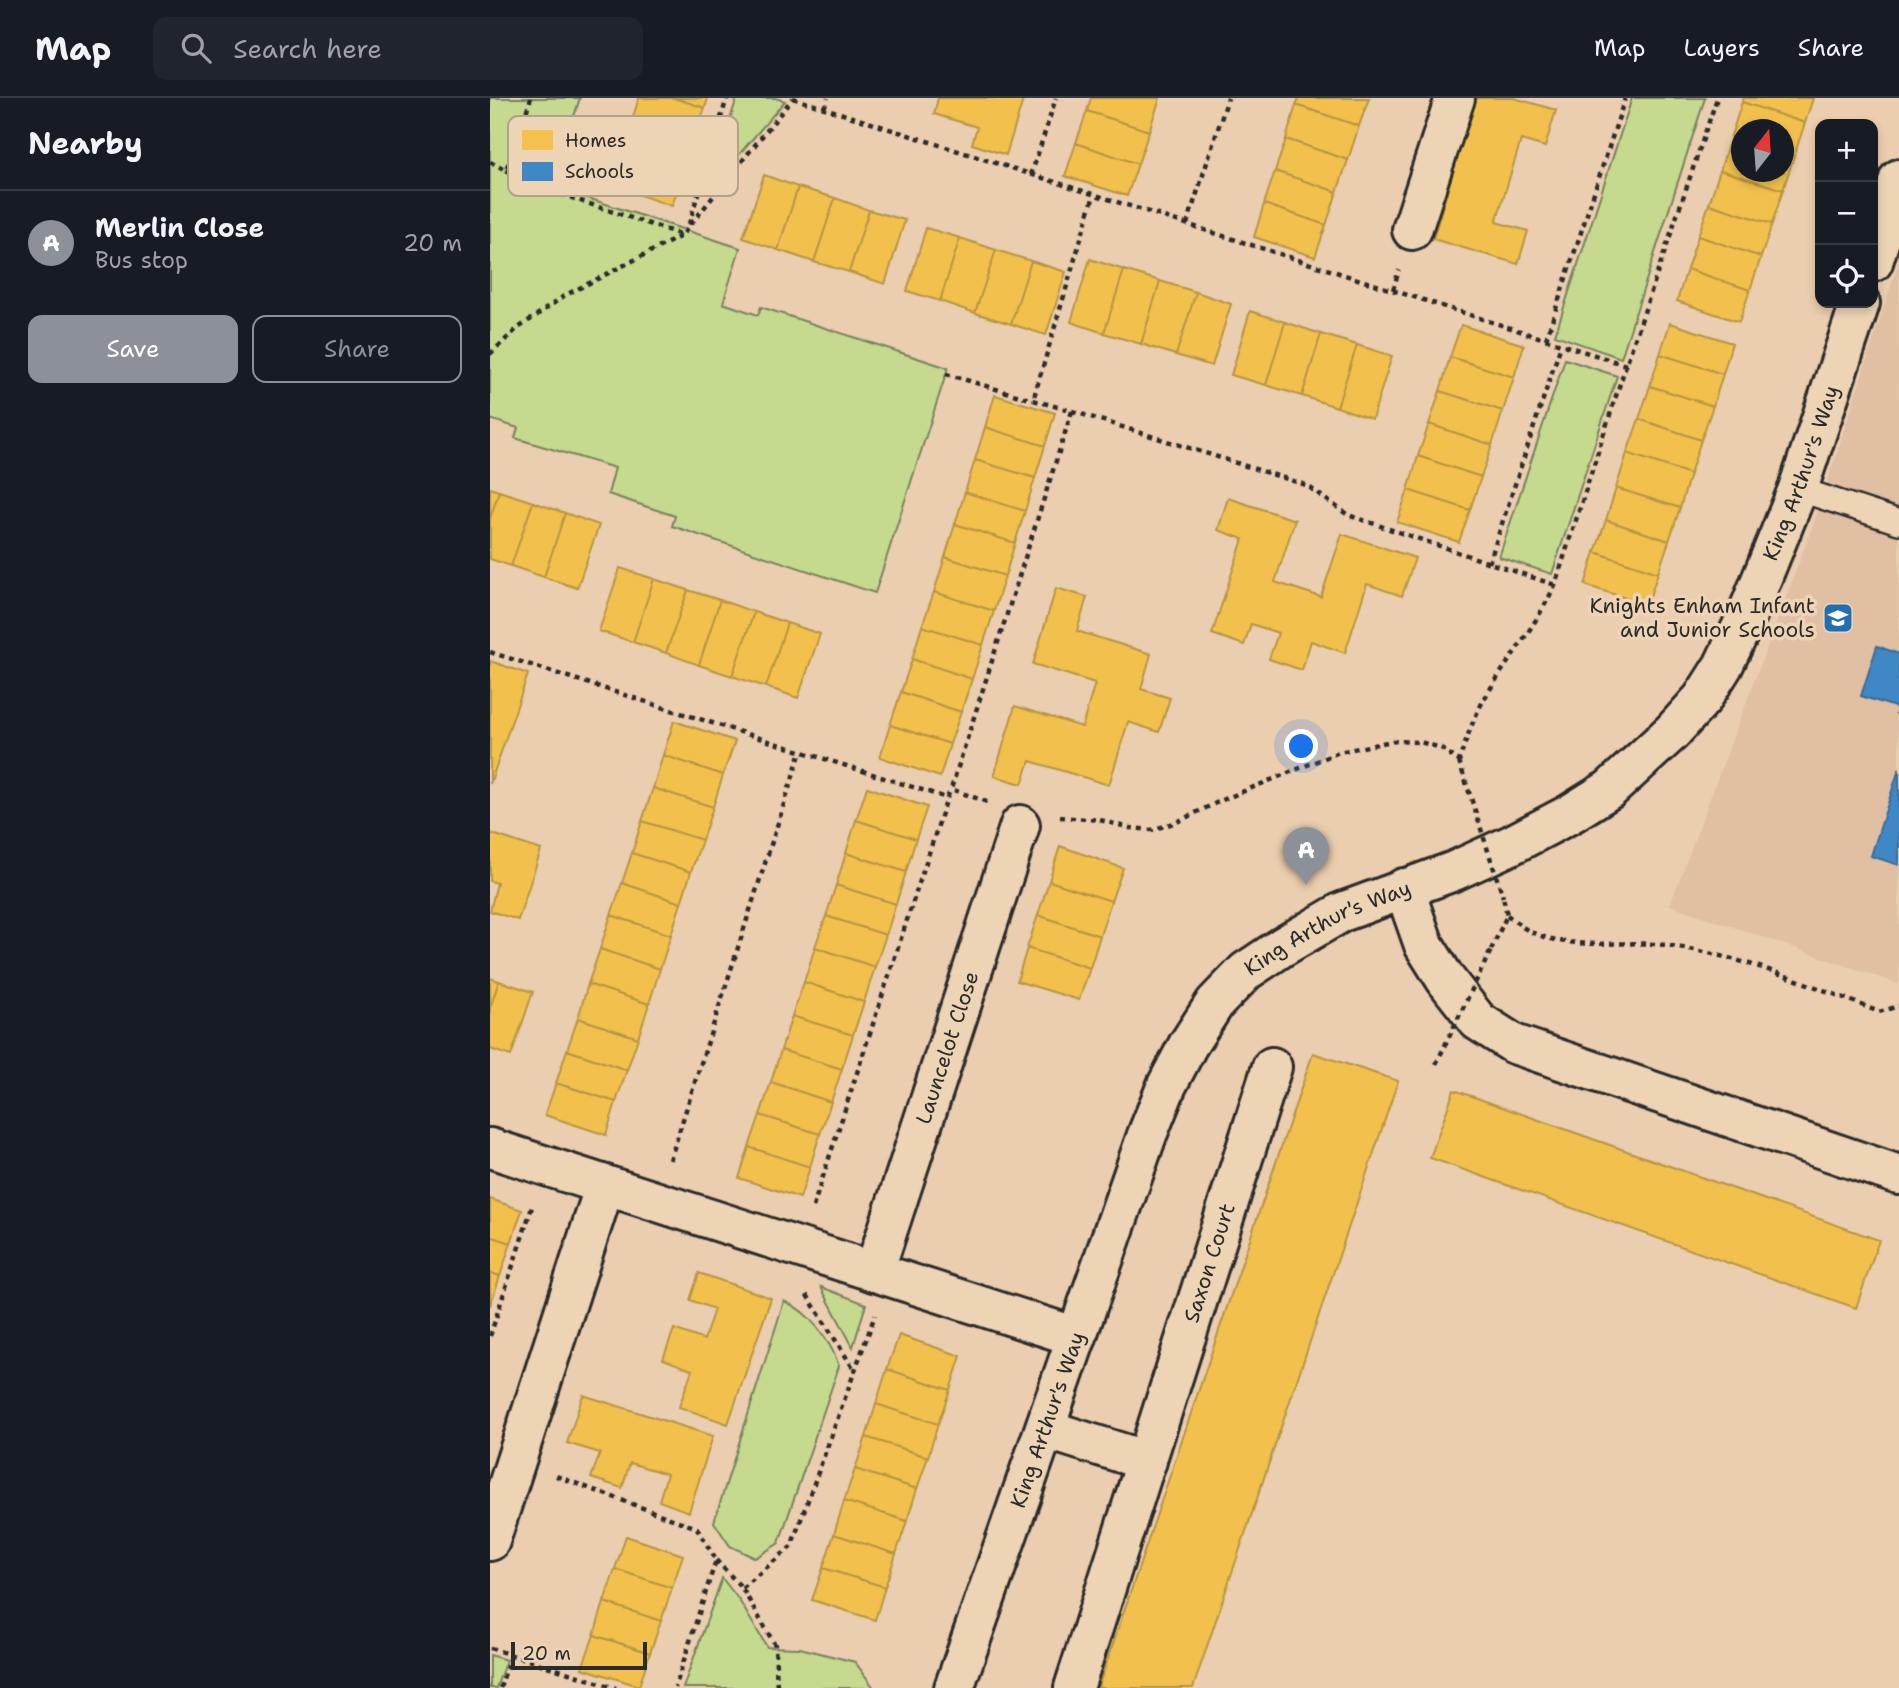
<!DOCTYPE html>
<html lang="en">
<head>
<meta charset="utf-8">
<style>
	:root { --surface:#171b24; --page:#20242c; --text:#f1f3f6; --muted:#9ea1a6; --line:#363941; --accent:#8c9099 }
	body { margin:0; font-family:"Shantell Sans",sans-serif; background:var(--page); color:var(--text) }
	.controls { position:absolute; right:21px; top:21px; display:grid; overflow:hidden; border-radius:14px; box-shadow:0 4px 10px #0003 }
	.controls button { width:63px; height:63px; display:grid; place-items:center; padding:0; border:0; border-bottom:2px solid var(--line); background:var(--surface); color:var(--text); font:35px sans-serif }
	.compass { position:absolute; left:1241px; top:21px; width:63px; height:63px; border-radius:50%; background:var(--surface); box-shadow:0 4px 10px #0003; rotate:17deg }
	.scale { position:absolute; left:21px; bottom:18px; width:136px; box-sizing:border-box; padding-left:7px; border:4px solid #2b2b2b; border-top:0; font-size:19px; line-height:24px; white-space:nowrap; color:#2b2b2b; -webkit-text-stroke:5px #edd4b5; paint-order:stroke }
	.you { position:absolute; left:812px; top:649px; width:24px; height:24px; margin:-18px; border:5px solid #fff; border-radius:50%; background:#1a73e8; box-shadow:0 0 0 10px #1a73e833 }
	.badge { display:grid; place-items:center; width:46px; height:46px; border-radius:50%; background:var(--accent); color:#fff; font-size:23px; font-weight:700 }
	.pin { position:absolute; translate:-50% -58px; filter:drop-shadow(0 2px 4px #0008) }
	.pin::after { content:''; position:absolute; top:37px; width:24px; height:21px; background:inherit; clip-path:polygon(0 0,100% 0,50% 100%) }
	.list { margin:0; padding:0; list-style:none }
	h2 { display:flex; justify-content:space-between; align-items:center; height:91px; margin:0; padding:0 28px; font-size:30px }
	h2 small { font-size:23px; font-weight:400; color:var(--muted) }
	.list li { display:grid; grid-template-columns:46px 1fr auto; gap:21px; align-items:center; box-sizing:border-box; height:105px; padding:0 28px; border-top:2px solid var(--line) }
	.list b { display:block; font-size:26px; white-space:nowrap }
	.list p { margin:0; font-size:23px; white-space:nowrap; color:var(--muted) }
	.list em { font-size:23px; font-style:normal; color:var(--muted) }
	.actions { display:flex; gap:14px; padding:21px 28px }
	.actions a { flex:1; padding:16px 0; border:2px solid var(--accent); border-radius:14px; text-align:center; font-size:24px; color:var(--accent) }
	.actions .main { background:var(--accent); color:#fff }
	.icon { flex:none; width:38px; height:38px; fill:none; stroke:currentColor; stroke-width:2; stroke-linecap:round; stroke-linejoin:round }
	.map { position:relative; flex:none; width:1409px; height:1590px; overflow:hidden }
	header { display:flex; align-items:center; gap:42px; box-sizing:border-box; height:98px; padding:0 35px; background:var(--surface); border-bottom:2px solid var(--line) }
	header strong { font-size:33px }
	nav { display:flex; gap:38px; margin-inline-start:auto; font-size:24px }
	.search { width:490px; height:63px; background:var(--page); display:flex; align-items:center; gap:18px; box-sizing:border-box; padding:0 24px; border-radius:14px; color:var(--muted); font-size:26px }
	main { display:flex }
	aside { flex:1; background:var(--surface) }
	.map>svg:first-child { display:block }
	.built { fill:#e0bfa2 }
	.green { fill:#c5d98f; stroke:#78825d; stroke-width:2 }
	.homes { fill:#f2c14e; stroke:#b69444; stroke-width:2 }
	.schools { fill:#3f88c5; stroke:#396c97; stroke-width:2 }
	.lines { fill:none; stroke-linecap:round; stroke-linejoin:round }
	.service-casing { stroke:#2b2b2b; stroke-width:28 }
	.minor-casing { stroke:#2b2b2b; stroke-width:44 }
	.path { stroke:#2b2b2b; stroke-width:4.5; stroke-dasharray:5 5; stroke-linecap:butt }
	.service { stroke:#edd4b5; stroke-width:23 }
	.minor { stroke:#edd4b5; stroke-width:38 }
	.path-bridge { stroke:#2b2b2b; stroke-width:4.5; stroke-dasharray:5 5; stroke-linecap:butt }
	.labels { text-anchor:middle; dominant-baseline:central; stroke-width:7; stroke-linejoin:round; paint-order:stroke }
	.street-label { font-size:21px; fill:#2b2b2b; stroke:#edd4b5 }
	.poi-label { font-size:21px; fill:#2b2b2b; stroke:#edd4b5; text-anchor:end }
	.key { fill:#edd4b5; stroke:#b3a18c; stroke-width:2 }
	.key-label { font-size:19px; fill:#2b2b2b }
</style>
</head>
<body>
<header>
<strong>Map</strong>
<div class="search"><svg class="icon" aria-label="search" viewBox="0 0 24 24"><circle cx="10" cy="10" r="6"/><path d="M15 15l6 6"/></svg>Search here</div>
<nav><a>Map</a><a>Layers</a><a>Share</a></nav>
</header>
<main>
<aside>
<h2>Nearby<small></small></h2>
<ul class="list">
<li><span class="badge">A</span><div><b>Merlin Close</b><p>Bus stop</p></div><em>20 m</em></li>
</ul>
<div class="actions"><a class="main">Save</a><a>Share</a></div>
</aside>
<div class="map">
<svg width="1409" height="1590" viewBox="0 0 1409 1590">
	<rect width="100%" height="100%" fill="#ebceaf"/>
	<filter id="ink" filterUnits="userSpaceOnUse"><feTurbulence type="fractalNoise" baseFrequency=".0143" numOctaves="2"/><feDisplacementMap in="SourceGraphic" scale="14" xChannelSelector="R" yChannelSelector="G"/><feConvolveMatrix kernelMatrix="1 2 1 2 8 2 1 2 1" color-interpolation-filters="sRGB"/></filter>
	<g filter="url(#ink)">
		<path class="built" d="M1409 163V886L1180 807 1325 422Z"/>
		<path class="green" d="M0 0H90L61 88 250 150 233 205 268 217 271 209 458 270 385 495 182 428 185 418 118 396 125 370 25 340 28 330 0 321Z
			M247 0H285L295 3 228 81 221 79Z
			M1142 0H1215L1131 260 1065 237Z
			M1075 261 1127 278 1062 476 1009 459Z
			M331 1189 376 1206 363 1249Z
			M294 1203C320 1214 340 1242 349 1268L289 1445 265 1460 240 1448 224 1424Z
			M232 1480 249 1502 277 1549 310 1550 365 1564 384 1590H193Z
			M0 1557 16 1562 6 1590H0Z"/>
		<path class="homes" d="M149 0H184L215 10 204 42 142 22Z
			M184 0H218L215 10Z
			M448 0H525L533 2 516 57 482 46 487 29 444 16Z
			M601 0H670L659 33 597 13Z
			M809 0H879L869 28 806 7Z
			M985 0H1024L1066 12 1055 49 1031 42 1006 124 1038 133 1028 166 943 141Z
			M1253 0H1323L1315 25 1252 4Z
			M1252 4 1315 25 1304 58 1294 54V32H1252V41L1241 38Z
			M806 7 869 28 858 62 796 41Z
			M597 13 659 33 648 66 586 45Z
			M1241 38 1252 41V74H1294V54L1304 58 1293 92 1230 72Z
			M796 41 858 62 847 94 785 73Z
			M586 45 648 66 637 98 575 78Z
			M131 55 193 75 182 108 120 87Z
			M1230 72 1293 92 1282 126 1219 106Z
			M785 73 847 94 836 127 774 106Z
			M274 77 308 89 288 152 253 140Z
			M308 89 345 100 324 164 288 152Z
			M345 100 379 112 359 174 324 164Z
			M774 106 836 127 825 159 764 139Z
			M1219 106 1282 126 1271 159 1208 138Z
			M379 112 415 122 395 186 359 174Z
			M436 130 470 140 450 203 417 193Z
			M1208 138 1271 159 1260 192 1197 171Z
			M470 140 506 152 485 215 450 203Z
			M506 152 541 163 521 226 485 215Z
			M600 161 634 172 614 235 581 224Z
			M541 163 576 174 556 237 521 226Z
			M1197 171 1260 192 1249 224 1187 203Z
			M634 172 670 183 651 246 614 235Z
			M670 183 706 194 686 257 651 246Z
			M706 194 741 206 722 268 686 257Z
			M760 213 795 224 776 287 741 277Z
			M795 224 831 236 812 298 776 287Z
			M1180 225 1242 245 1233 276 1170 256Z
			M971 227 1034 247 1024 279 960 259Z
			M831 236 867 247 847 309 812 298Z
			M867 247 902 258 882 321 847 309Z
			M1170 256 1233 276 1223 308 1160 288Z
			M960 259 1024 279 1013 313 950 293Z
			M1160 288 1223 308 1211 342 1149 321Z
			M950 293 1013 313 1002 347 939 326Z
			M505 297 565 315 555 348 495 329Z
			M1149 321 1211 342 1200 376 1137 355Z
			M939 326 1002 347 991 379 928 358Z
			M495 329 555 348 545 380 485 362Z
			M1137 355 1200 376 1190 410 1126 390Z
			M928 358 991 379 980 412 918 392Z
			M485 362 545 380 535 413 475 394Z
			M0 390 9 393 0 421Z
			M1126 390 1190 410 1179 443 1116 422Z
			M918 392 980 412 969 444 907 424Z
			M9 393 43 404 21 468 0 461V421Z
			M475 394 535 413 525 445 465 426Z
			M738 400 805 422 785 484 831 499 852 436 925 460 912 498 877 486 855 555 821 543 812 572 779 561 788 535 761 526 754 547 722 536 753 441 728 432Z
			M43 404 75 415 54 479 21 468Z
			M75 415 109 427 87 490 54 479Z
			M1116 422 1179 443 1168 475 1105 454Z
			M465 426 525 445 515 478 455 459Z
			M1105 454 1168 475 1157 507 1095 487Z
			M455 459 515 478 504 513 444 494Z
			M130 470 164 481 143 544 109 533Z
			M164 481 198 492 176 555 143 544Z
			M566 490 597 499 587 533 661 556 651 591 680 600 669 634 638 624 619 687 540 663 532 686 504 678 525 608 592 629 605 585 543 566Z
			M198 492 230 502 209 567 176 555Z
			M444 494 504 513 493 547 432 528Z
			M230 502 264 514 242 578 209 567Z
			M264 514 297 525 276 589 242 578Z
			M297 525 330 536 308 600 276 589Z
			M432 528 493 547 482 581 422 561Z
			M422 561 482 581 471 614 411 594Z
			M0 563 38 576 0 686Z
			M411 594 471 614 460 646 400 627Z
			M184 623 245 643 233 677 173 657Z
			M400 627 460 646 450 679 390 659Z
			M173 657 233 677 223 709 163 690Z
			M377 689 437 709 426 741 366 722Z
			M163 690 223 709 212 742 152 723Z
			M366 722 426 741 416 774 356 755Z
			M152 723 212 742 201 774 142 755Z
			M0 735 51 752 28 822 0 813 7 785 0 783Z
			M570 748 633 770 621 803 559 783Z
			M142 755 201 774 191 805 132 785Z
			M356 755 416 774 406 806 346 787Z
			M559 783 621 803 610 838 548 817Z
			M132 785 191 805 181 837 121 817Z
			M346 787 406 806 396 837 336 818Z
			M121 817 181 837 170 871 110 851Z
			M548 817 610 838 600 870 537 850Z
			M336 818 396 837 385 869 325 849Z
			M325 849 385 869 374 904 314 884Z
			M537 850 600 870 589 902 527 883Z
			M110 851 170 871 159 906 98 886Z
			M0 880 9 883 0 910Z
			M9 883 43 894 21 958 0 951V910Z
			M314 884 374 904 363 937 302 918Z
			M98 886 159 906 148 940 88 920Z
			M302 918 363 937 352 971 291 952Z
			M88 920 148 940 137 972 77 952Z
			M77 952 137 972 126 1004 66 985Z
			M291 952 352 971 341 1004 281 984Z
			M823 955 908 983 703 1590H608Z
			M281 984 341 1004 330 1036 270 1017Z
			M66 985 126 1004 116 1037 55 1017Z
			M964 992 1389 1142 1366 1210 940 1060Z
			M270 1017 330 1036 320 1069 259 1049Z
			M259 1049 320 1069 310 1100 249 1080Z
			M0 1101 32 1112 21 1145 0 1138Z
			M0 1138 21 1145 10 1178 0 1175Z
			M0 1175 10 1178 0 1208Z
			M209 1175 281 1200 238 1326 189 1309 202 1272 173 1261 184 1231 214 1242 224 1211 200 1202Z
			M409 1237 471 1258 460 1292 397 1271Z
			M397 1271 460 1292 448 1326 386 1306Z
			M93 1297 223 1338 199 1414 169 1403 177 1376 140 1365 132 1390 101 1380 110 1355 77 1345Z
			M386 1306 448 1326 438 1359 376 1339Z
			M376 1339 438 1359 427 1391 365 1371Z
			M365 1371 427 1391 417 1423 354 1403Z
			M354 1403 417 1423 406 1456 344 1436Z
			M344 1436 406 1456 395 1489 333 1470Z
			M136 1438 193 1457 182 1490 125 1471Z
			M333 1470 395 1489 385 1522 322 1502Z
			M125 1471 182 1490 171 1523 114 1504Z
			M114 1504 171 1523 160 1555 104 1537Z
			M104 1537 160 1555 149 1588 92 1570Z"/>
		<path class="schools" d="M1387 548 1409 556V617L1406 616 1408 610 1371 598Z
			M1409 671V767L1381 758Z"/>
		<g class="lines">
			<g class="service-casing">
				<path id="service" d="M1308 391 1409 424"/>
			</g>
			<g class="minor-casing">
				<g id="minor">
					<path d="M922 132 965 0"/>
					<path d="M1383 164 1409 81"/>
					<path d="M914 790 934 847 956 882 988 923 1024 946 1409 1077"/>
					<path d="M0 1050 587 1239"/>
					<path id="s1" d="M384 1174 530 727"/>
					<path d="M555 1331 657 1363"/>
					<path d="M0 1443 115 1087"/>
					<path id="s2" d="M464 1590 657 1037 677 987 698 947 725 905 756 873 792 849 852 814 964 773 1021 747 1080 716 1120 691 1182 634 1212 601 1233 568 1255 522 1308 391 1370 205"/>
					<path id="s3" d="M584 1590 782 969"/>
				</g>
			</g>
			<path class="path" d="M303 0 1136 267
				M334 10 338 0
				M0 64 16 72 41 0
				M16 72 58 92 192 137
				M541 77 566 0
				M201 126 303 0
				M697 126 738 0
				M903 192 909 172
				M1056 241 1135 0
				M0 256 27 231 74 198 193 137 198 129 237 0
				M456 276 543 302
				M582 313 816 387 858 417 1065 487
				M999 465 1071 247
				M0 554 457 700 461 691
				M497 704 461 691 582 313 543 302 604 97
				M570 719 610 722 640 730 662 732 687 724 730 703 849 654 902 643 930 644 951 650 969 663C977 639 985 615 999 593 1022 556 1046 527 1065 487L1136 267 1227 0
				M1017 817C1024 822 1032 829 1039 833 1084 855 1135 840 1182 848 1254 859 1322 887 1389 914L1409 908
				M1001 852 1017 817 1013 799
				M180 1062 311 653
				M323 1109 457 700
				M317 1197 365 1273
				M0 1238 42 1109
				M66 1378 207 1430 226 1462 185 1590
				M226 1462 252 1490 285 1547 287 1590
				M252 1490 301 1449 385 1217
				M0 1550 126 1590
				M10 1590 21 1556"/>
			<use href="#service" class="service"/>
			<use href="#minor" class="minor"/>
			<path class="path-bridge" d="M969 663 1013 799
				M946 966 1001 852"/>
		</g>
	</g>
	<defs>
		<g id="school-square" transform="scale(1.575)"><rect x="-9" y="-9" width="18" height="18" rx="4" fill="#1f6fb2" stroke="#edd4b5"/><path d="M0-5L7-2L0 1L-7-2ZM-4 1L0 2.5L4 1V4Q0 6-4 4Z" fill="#fff"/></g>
	</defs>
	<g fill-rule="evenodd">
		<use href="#school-square" x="1348" y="520"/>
	</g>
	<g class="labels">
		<g class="street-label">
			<text stroke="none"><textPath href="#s2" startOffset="1564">King Arthur's Way</textPath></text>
			<text stroke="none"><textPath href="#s2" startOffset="872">King Arthur's Way</textPath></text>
			<text stroke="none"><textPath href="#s1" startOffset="236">Launcelot Close</textPath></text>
			<text stroke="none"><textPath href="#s3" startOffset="446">Saxon Court</textPath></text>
			<text stroke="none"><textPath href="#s2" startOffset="284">King Arthur's Way</textPath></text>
		</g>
		<g class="poi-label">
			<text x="1325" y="508">Knights Enham Infant<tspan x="1325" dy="24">and Junior Schools</tspan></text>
		</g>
	</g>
	<rect x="18" y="18" width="230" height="80" rx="10" class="key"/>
	<rect x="32" y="32" width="31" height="20" fill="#f2c14e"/>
	<rect x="32" y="64" width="31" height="19" fill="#3f88c5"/>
	<g class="key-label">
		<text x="75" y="49">Homes</text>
		<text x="75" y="80">Schools</text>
	</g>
</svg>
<div class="controls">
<button>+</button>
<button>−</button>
<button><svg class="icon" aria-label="locate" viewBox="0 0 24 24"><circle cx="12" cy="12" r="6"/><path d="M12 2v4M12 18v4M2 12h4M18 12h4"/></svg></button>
</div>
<svg class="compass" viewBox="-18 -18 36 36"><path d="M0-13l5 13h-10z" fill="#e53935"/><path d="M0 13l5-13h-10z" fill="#9ea1a6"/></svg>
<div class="scale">20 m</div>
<div class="you"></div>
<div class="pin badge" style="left:816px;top:787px">A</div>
</div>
</main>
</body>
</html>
